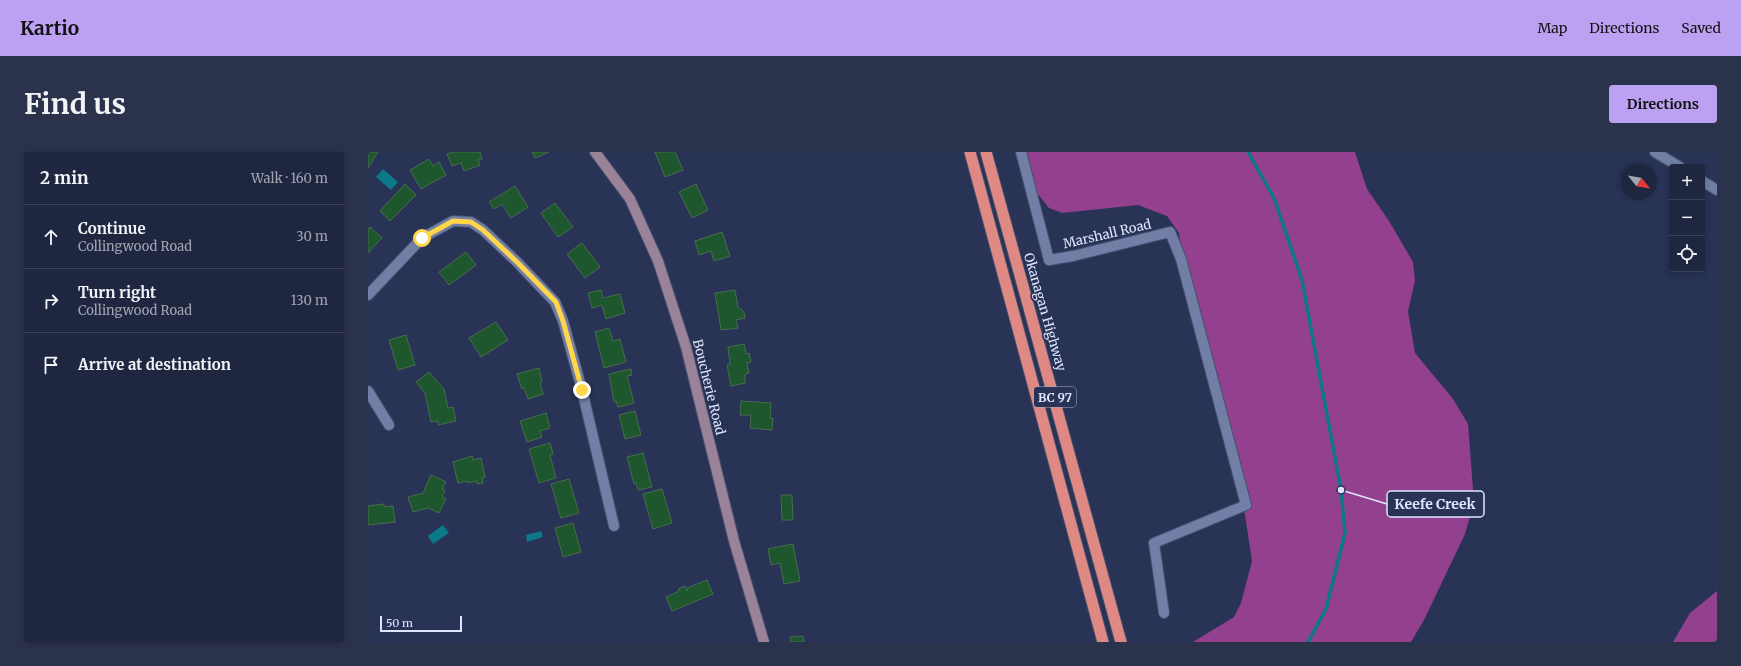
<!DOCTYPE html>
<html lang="en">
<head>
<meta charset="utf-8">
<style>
	:root { --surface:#1e2640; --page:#2b324b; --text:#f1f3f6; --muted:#a1a5b1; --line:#3c4359; --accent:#bca0f2 }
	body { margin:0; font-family:Merriweather,serif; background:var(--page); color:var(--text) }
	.controls { position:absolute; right:12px; top:12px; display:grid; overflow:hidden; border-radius:4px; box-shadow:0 2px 6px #0003 }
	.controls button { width:36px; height:36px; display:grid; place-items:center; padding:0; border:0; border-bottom:1px solid var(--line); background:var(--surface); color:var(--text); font:20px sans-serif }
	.compass { position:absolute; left:1253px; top:12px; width:36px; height:36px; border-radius:50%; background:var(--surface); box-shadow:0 2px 6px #0003; rotate:120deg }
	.scale { position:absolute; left:12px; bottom:10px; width:82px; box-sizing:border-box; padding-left:4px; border:2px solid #dee6fd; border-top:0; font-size:11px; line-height:14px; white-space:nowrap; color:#dee6fd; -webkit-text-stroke:3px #283355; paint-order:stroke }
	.stop { position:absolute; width:12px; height:12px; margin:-9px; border:3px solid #ffd54a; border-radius:50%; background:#fff }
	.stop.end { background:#ffd54a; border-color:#fff; box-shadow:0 1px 4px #0008 }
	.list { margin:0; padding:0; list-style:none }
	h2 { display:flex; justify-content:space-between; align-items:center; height:52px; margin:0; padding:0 16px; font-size:17px }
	h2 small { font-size:13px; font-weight:400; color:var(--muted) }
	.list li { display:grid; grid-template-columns:26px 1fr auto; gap:12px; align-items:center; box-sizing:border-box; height:64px; padding:0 16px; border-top:1px solid var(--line) }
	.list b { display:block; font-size:15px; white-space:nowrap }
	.list p { margin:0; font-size:13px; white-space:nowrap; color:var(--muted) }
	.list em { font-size:13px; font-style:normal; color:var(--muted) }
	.icon { flex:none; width:22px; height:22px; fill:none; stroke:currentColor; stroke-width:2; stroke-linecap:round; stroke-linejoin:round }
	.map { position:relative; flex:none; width:1349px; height:490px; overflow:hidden; border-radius:4px }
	header { display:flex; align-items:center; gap:24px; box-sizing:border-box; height:56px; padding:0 20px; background:var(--accent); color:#111 }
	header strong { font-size:19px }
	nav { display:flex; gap:22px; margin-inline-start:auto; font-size:14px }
	.intro { display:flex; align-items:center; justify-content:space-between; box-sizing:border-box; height:96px; padding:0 24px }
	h1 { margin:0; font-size:28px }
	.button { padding:10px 18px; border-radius:4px; background:var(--accent); color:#111; font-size:14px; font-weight:700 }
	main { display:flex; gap:24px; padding:0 24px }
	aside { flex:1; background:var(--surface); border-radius:4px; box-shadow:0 2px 6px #0003 }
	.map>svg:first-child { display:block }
	.forest { fill:#93408e }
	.water { fill:#0b7988 }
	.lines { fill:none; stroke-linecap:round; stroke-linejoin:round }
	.stream { stroke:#0b7988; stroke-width:3.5 }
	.building { fill:#1e562d; stroke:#486d4f }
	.minor-casing { stroke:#464f6d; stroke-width:12 }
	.tertiary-casing { stroke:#464f6d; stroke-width:12 }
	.secondary-casing { stroke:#464f6d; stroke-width:12 }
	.trunk-casing { stroke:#464f6d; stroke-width:13 }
	.minor { stroke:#717ea6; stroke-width:10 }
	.tertiary { stroke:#717ea6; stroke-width:10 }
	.secondary { stroke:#9a8299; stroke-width:10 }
	.trunk { stroke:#de8984; stroke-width:11 }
	.route { stroke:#ffd54a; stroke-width:5 }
	.labels { text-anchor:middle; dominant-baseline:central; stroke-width:3.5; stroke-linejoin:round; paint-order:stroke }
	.shield { fill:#283355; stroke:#a7b0cb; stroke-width:1 }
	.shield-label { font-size:12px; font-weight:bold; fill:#dee6fd }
	.street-label { font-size:13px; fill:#dee6fd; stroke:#283355 }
	.leader { fill:none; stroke:#dee6fd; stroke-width:1.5 }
	.callout-dot { fill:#dee6fd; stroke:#283355; stroke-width:1.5 }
	.callout { fill:#283355; stroke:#dee6fd; stroke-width:1.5 }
	.callout-label { font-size:14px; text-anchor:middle; font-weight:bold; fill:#dee6fd }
</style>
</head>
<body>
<header>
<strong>Kartio</strong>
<nav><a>Map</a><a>Directions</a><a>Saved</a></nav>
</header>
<div class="intro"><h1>Find us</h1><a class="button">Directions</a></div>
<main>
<aside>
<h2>2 min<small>Walk · 160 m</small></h2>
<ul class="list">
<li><svg class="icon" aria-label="ahead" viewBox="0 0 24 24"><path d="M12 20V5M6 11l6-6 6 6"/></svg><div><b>Continue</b><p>Collingwood Road</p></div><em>30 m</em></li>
<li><svg class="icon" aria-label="right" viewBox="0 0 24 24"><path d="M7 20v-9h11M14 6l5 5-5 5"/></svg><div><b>Turn right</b><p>Collingwood Road</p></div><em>130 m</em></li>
<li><svg class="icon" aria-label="arrive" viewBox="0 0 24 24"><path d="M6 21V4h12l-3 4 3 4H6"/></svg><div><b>Arrive at destination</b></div></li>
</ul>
</aside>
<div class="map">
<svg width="1349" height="490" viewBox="0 0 1349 490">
	<rect width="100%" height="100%" fill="#283355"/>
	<path class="forest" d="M653 0H987L999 37 1021 69 1045 110 1047 129 1040 159 1047 201 1085 247 1100 272 1106 350 1097 382 1056 468 1043 490H825L866 465 873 451 884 409 877 363 815 116 811 81 799 64 770 53 694 61 681 56 657 26Z
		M1349 439V490H1305L1322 461Z"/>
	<path class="water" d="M15 17 30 30 23 38 8 25Z
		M75 373 81 381 65 392 60 384Z
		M173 379 175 385 159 390 158 383Z"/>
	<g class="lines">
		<path class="stream" d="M880 0 906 46 934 128 973 338 977 381 958 457 940 490"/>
	</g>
	<path class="building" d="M0 0H10L0 16Z
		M85 0H112L114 7 110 8 112 13 96 19 93 11 84 14 79 2Z
		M164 0H181L167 6Z
		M287 0H307L315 18 297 25Z
		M61 7 65 14 71 10 78 23 53 37 42 18Z
		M37 32 48 43 22 69 12 59Z
		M328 32 340 58 324 66 311 40Z
		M147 34 160 55 143 66 134 52 126 57 121 50Z
		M187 51 205 75 190 85 173 61Z
		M2 75 14 86 0 101V77Z
		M354 80 362 104 346 109 343 99 331 103 327 89Z
		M214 91 232 115 217 126 199 102Z
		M98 100 108 113 81 133 71 120Z
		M233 138 235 146 252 142 257 161 238 167 234 153 224 156 220 141Z
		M367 138 370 155 376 160 377 166 368 168 370 176 353 178 347 141Z
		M128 170 140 188 113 205 101 186Z
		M241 176 245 189 252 187 258 210 236 216 227 180Z
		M38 183 47 213 30 218 21 188Z
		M376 192 378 202 381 201 383 210 379 211 381 221 377 222V231L363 234 359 213 362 212 360 195Z
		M171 216 174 230 172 231 175 242 160 247 156 236 154 237 149 222Z
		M263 217 264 223 259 224 266 251 250 255 248 249 246 250 241 222Z
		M61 220 76 237 80 256 85 255 88 269 70 273V269L63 270 57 241 48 230Z
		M373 249 403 251 402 266H405L404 278 382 276 383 263H372Z
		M267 259 273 283 257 287 251 263Z
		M178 261 182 276 172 279 174 285 159 290 152 269Z
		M182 291 185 302 182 303 188 326 171 331 161 297Z
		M275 301 284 335 270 338 268 331 266 332 259 305Z
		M104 304 105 308 113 306 117 325 114 326 115 331 109 332V329L100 331V329L90 331 85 310Z
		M63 323 78 330 74 337 77 338 74 345 78 347 71 361 60 356 45 360 40 345 55 341Z
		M201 327 211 361 193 366 183 332Z
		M294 337 304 371 285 377 275 342Z
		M413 343H424L425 368H414Z
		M16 352V355L25 354 27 370 0 373V354Z
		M205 371 213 400 195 405 187 376Z
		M425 392 432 429 416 432 412 411 403 413 400 397Z
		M339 428 345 442 304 459 298 445 311 439 310 437 317 434 319 439V436Z
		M435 484 436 490H423L422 485Z"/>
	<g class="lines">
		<g class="minor-casing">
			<path id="minor" d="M1287 0 1312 15
				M1334 29 1349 38
				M681 108 705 104 802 80 813 107 878 353 786 391 796 461
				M0 143 54 86 85 69 103 70 115 78 149 110 187 150 195 169 214 238 246 374
				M0 239 21 273"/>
		</g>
		<g class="tertiary-casing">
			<path id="tertiary" d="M653 0 681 108"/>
		</g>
		<g class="secondary-casing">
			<path id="secondary" d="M227 0 262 47 290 109 318 195 366 389 396 490"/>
		</g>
		<g class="trunk-casing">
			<path id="trunk" d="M602 0 735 490
				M618 0 753 490"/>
		</g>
		<use href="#minor" class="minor"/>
		<use href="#tertiary" class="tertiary"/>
		<use href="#secondary" class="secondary"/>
		<use href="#trunk" class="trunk"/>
	</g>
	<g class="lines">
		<path class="route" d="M54 86 85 69 103 70 115 78 149 110 188 150 195 169 214 238"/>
	</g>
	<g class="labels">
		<rect class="shield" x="666" y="235" width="42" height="20" rx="3"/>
		<g class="shield-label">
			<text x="687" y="245">BC 97</text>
		</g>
		<g class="street-label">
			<text transform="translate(739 82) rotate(-13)">Marshall Road</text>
			<text transform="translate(677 160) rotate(74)">Okanagan Highway</text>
			<text transform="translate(341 235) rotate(76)">Boucherie Road</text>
		</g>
	</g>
	<path class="leader" d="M973 338L1019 352"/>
	<circle class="callout-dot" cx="973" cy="338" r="4"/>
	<rect class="callout" x="1019" y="339" width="97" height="26" rx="4"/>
	<g class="callout-label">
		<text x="1067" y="357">Keefe Creek</text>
	</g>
</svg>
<div class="controls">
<button>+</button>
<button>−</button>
<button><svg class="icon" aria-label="locate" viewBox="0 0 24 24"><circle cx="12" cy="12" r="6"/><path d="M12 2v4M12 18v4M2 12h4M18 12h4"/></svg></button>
</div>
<svg class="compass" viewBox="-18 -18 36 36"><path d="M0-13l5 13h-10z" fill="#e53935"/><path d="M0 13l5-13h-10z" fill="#a1a5b1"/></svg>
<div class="scale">50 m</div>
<div class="stop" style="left:54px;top:86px"></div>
<div class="stop end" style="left:214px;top:238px"></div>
</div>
</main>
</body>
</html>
